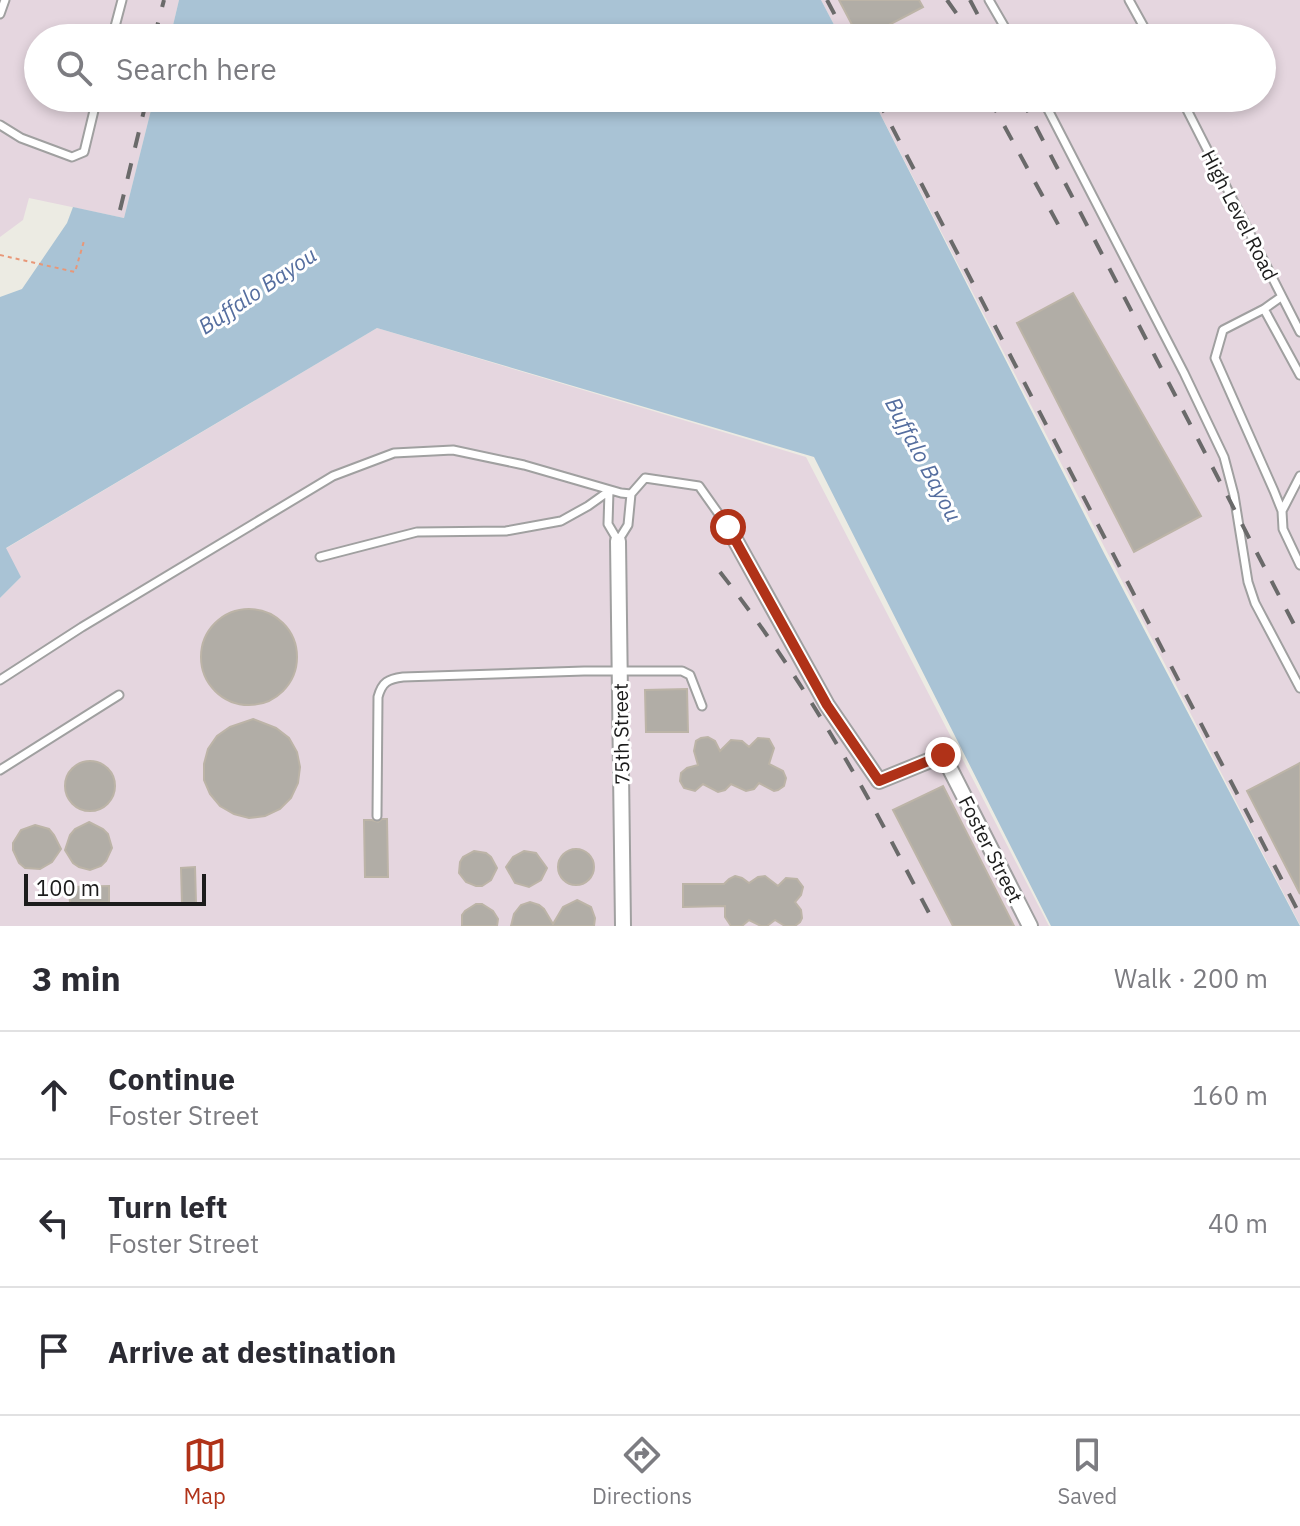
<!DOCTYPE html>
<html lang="en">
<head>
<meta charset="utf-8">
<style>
	:root { --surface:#fff; --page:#f2f2f3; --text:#2b2b33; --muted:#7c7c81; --line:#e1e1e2; --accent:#b03218 }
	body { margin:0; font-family:"IBM Plex Sans",sans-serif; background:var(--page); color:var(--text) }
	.scale { position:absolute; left:24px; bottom:20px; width:182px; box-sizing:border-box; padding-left:8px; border:4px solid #1c1c1c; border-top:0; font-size:22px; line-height:28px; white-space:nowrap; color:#1c1c1c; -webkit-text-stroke:6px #fff; paint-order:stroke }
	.stop { position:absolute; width:24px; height:24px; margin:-18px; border:6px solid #b03218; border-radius:50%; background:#fff }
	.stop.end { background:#b03218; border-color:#fff; box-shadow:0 2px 8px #0008 }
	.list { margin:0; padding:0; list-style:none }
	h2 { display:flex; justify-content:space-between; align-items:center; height:104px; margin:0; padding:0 32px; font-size:34px }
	h2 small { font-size:26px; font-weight:400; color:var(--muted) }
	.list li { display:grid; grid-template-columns:52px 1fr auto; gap:24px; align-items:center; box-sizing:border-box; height:128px; padding:0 32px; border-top:2px solid var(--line) }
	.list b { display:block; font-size:30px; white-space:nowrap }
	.list p { margin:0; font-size:26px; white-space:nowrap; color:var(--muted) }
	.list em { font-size:26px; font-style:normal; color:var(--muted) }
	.icon { flex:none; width:44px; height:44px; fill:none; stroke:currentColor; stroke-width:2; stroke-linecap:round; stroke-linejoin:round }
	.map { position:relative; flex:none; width:1300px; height:926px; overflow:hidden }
	.search { position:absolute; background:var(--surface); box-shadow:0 4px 12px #0003; left:24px; right:24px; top:24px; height:88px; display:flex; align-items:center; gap:20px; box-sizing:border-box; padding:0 28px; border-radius:44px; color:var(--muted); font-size:30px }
	.sheet { height:488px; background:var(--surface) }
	nav { display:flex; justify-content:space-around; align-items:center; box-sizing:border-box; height:112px; border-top:2px solid var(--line); background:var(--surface); font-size:22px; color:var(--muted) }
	nav a { display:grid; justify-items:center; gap:4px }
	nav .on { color:var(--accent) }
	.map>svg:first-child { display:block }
	.industrial { fill:#e5d6df }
	.water { fill:#a9c3d5 }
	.building { fill:#b1ada6; stroke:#bcb4a7; stroke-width:2 }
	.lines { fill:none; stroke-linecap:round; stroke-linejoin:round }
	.lane-casing { stroke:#a0a0a0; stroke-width:11 }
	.street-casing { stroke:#a0a0a0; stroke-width:18 }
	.path { stroke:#e89778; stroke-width:2; stroke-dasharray:4 4; stroke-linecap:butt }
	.lane { stroke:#fff; stroke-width:7 }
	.street { stroke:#fff; stroke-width:14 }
	.rail { stroke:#6a6a6a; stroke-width:4; stroke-dasharray:16 16; stroke-linecap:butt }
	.route { stroke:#b03218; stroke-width:10 }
	.labels { text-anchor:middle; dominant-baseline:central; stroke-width:6; stroke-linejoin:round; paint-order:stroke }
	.street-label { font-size:20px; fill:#1c1c1c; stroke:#fff }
	.water-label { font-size:22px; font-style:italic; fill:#556e9f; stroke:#fff }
</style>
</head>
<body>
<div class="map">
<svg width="1300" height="926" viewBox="0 0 1300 926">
	<rect width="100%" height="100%" fill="#ecebe3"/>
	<path class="industrial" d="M0 0H179L170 38H38V98H154L124 218 29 198 23 220 0 237Z
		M821 0H1300V925L872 98H1262V38H841Z
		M377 328 806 457 1049 926H0V598L21 577 5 549Z"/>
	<path class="water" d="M179 0H821L841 38H170Z
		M154 98H872L1105 555 1300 926H1051L814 457 377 328 6 548 21 577 0 598V297L22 289 67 223 73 207 124 218Z"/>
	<path class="building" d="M839 0H919L923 7 864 38H859Z
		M1073 293 1201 516 1134 552 1017 323Z
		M201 657a48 48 0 1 1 96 0a48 48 0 1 1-96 0Z
		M687 689 688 732H646L645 690Z
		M253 719 276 728 289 738 297 752 300 767 298 783 291 798 280 809 265 816 249 818 234 814 220 806 210 794 204 780V764L208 749 217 736 230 727Z
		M708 737 715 741 720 751 731 740 742 741 749 747 758 738 769 739 774 748 769 764 783 771 786 778 784 786 778 790 774 791 759 783 754 789 746 791 731 784 725 790 718 792 703 784 695 791 684 788 680 781 681 773 687 768 698 765 694 751 696 741 701 738Z
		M65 786a25 25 0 1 1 50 0a25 25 0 1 1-50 0Z
		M1300 763V894L1247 791Z
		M943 786 1014 926H953L893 810Z
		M382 819H387L388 877H365L364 820H372L378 822Z
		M89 822 103 829 108 834 112 848 106 861 101 866 90 870 79 867 73 863 65 850 70 835 75 829Z
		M35 825 49 829 54 835 61 849 52 862 40 869 25 868 19 863 13 850V843L21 830Z
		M558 867a18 18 0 1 1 36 0a18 18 0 1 1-36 0Z
		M474 851 486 853 491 857 497 868 491 880 482 886H476L466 882 459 873 460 862 463 857Z
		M524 851 536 853 547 868 541 880 529 887 515 883 506 867 513 857Z
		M195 867 196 903 182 904 181 868Z
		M735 876 742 878 749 883 758 877 765 876 778 886 786 878 797 879 803 887 801 895 795 902 801 910 802 918 800 922 795 926H785L775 920 767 926H761L749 920 742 926H731L725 917V906L683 907V884H724L729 879Z
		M109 886V902L70 903 69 887Z
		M577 900 591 907 595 918 594 926H511L514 914 521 905 530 902 539 905 544 909 553 924 563 907Z
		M476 904H482L493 911 498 919 497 926H462V915L465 911Z"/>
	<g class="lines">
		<g class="lane-casing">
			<path id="lane" d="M989 0 1011 38
				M1129 0 1150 38
				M0 14 5 0
				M112 38 122 0
				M1042 98 1184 373 1224 457 1234 495 1248 582 1255 603 1300 688
				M1181 98 1300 332
				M0 125 21 138 72 157 84 152 97 98
				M1281 297 1264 309 1223 330 1215 358 1274 491 1282 511 1283 529 1300 565
				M1264 309 1300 375
				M609 491 608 524 618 541 628 525 631 494
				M1282 511 1300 476
				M320 557 417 532 506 531 561 521 588 506 609 491
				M0 680 82 627 333 476 394 453 453 450 524 465 621 493 631 494 645 478 699 486 728 527
				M0 770 119 695
				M377 816 378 697C382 682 388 679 403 677L584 671H682L690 675 702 706"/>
		</g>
		<g class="street-casing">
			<path id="street" d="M728 527 827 705 879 781 943 755 1030 926
				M618 541 623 926"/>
		</g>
		<path class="path" d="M0 255 75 272 84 241"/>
		<use href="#lane" class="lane"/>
		<use href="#street" class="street"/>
		<path class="rail" d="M827 0 847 38
			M947 0 974 38
			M970 0 990 38
			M154 38 164 0
			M877 98 1300 915
			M989 98 1059 226
			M1021 98 1300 636
			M120 210 147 98
			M720 572C769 634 812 701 852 770 882 821 908 874 936 926"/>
	</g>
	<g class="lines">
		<path class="route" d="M728 527 827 705 879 781 943 755"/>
	</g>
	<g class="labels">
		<g class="street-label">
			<text transform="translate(1240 215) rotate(63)">High Level Road</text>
			<text transform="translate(621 734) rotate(-91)">75th Street</text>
			<text transform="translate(991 849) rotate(63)">Foster Street</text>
		</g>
		<g class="water-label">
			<text transform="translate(257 290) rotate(-34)">Buffalo Bayou</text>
			<text transform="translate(924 459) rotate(62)">Buffalo Bayou</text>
		</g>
	</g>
</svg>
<div class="scale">100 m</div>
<div class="stop" style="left:728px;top:527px"></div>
<div class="stop end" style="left:943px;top:755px"></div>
<div class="search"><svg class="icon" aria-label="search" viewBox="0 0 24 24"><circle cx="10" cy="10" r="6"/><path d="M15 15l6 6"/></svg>Search here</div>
</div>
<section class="sheet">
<h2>3 min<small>Walk · 200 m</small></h2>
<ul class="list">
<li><svg class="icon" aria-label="ahead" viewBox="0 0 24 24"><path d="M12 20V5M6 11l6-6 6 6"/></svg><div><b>Continue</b><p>Foster Street</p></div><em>160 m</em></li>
<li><svg class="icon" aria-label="left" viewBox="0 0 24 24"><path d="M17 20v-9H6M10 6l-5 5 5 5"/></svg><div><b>Turn left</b><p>Foster Street</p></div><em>40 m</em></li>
<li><svg class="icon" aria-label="arrive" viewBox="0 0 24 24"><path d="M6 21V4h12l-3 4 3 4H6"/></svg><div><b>Arrive at destination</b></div></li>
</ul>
</section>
<nav>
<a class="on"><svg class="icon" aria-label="map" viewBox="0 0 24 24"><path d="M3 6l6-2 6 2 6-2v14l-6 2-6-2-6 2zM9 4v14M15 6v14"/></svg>Map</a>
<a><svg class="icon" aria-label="directions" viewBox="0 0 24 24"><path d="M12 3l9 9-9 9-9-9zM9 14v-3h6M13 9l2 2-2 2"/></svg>Directions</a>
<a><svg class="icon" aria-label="saved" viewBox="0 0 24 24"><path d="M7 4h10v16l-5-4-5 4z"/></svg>Saved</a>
</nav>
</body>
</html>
